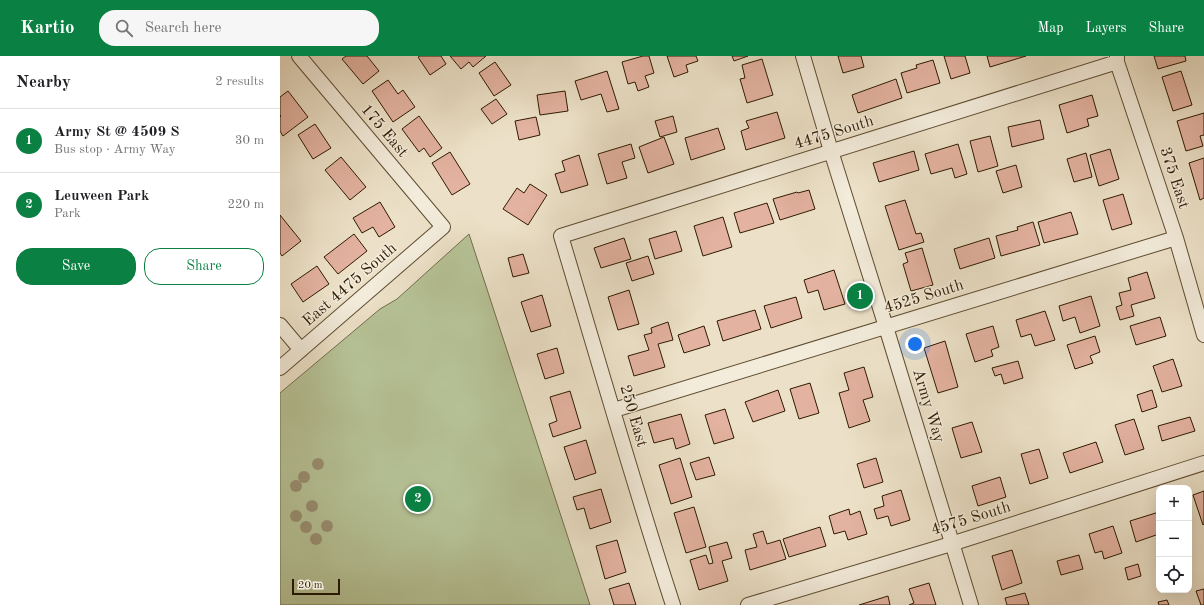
<!DOCTYPE html>
<html lang="en">
<head>
<meta charset="utf-8">
<style>
	:root { --surface:#fff; --page:#f6f6f6; --text:#202124; --muted:#757577; --line:#e0e0e0; --accent:#0b8043 }
	body { margin:0; font-family:"Old Standard TT",serif; background:var(--page); color:var(--text) }
	.controls { position:absolute; right:12px; bottom:12px; display:grid; overflow:hidden; border-radius:8px; box-shadow:0 4px 16px #0002 }
	.controls button { width:36px; height:36px; display:grid; place-items:center; padding:0; border:0; border-bottom:1px solid var(--line); background:var(--surface); color:var(--text); font:20px sans-serif }
	.scale { position:absolute; left:12px; bottom:10px; width:48px; box-sizing:border-box; padding-left:4px; border:2px solid #2e1a00; border-top:0; font-size:11px; line-height:14px; white-space:nowrap; color:#2e1a00; -webkit-text-stroke:3px #f3ecdb; paint-order:stroke }
	.you { position:absolute; left:635px; top:288px; width:14px; height:14px; margin:-10px; border:3px solid #fff; border-radius:50%; background:#1a73e8; box-shadow:0 0 0 6px #1a73e833 }
	.badge { display:grid; place-items:center; width:26px; height:26px; border-radius:50%; background:var(--accent); color:#fff; font-size:13px; font-weight:700 }
	.pin { position:absolute; translate:-50% -50%; border:2px solid #fff; box-shadow:0 1px 4px #0006 }
	.list { margin:0; padding:0; list-style:none }
	h2 { display:flex; justify-content:space-between; align-items:center; height:52px; margin:0; padding:0 16px; font-size:17px }
	h2 small { font-size:13px; font-weight:400; color:var(--muted) }
	.list li { display:grid; grid-template-columns:26px 1fr auto; gap:12px; align-items:center; box-sizing:border-box; height:64px; padding:0 16px; border-top:1px solid var(--line) }
	.list b { display:block; font-size:15px; white-space:nowrap }
	.list p { margin:0; font-size:13px; white-space:nowrap; color:var(--muted) }
	.list em { font-size:13px; font-style:normal; color:var(--muted) }
	.actions { display:flex; gap:8px; padding:12px 16px }
	.actions a { flex:1; padding:9px 0; border:1px solid var(--accent); border-radius:16px; text-align:center; font-size:14px; color:var(--accent) }
	.actions .main { background:var(--accent); color:#fff }
	.icon { flex:none; width:22px; height:22px; fill:none; stroke:currentColor; stroke-width:2; stroke-linecap:round; stroke-linejoin:round }
	.map { position:relative; flex:none; width:924px; height:549px; overflow:hidden }
	header { display:flex; align-items:center; gap:24px; box-sizing:border-box; height:56px; padding:0 20px; background:var(--accent); color:#fff }
	header strong { font-size:19px }
	nav { display:flex; gap:22px; margin-inline-start:auto; font-size:14px }
	.search { width:280px; height:36px; background:var(--page); display:flex; align-items:center; gap:10px; box-sizing:border-box; padding:0 14px; border-radius:16px; color:var(--muted); font-size:15px }
	main { display:flex }
	aside { flex:1; background:var(--surface) }
	.map>svg:first-child { display:block }
	.green { fill:#b6c397; stroke:#726e4c }
	.building { fill:#e3b2a0; stroke:#2e1a00 }
	.lines { fill:none; stroke-linecap:round; stroke-linejoin:round }
	.street-casing { stroke:#5e4c32; stroke-width:16 }
	.street { stroke:#f3ecdb; stroke-width:14 }
	.tree { fill:#9a9073 }
	.labels { text-anchor:middle; dominant-baseline:central; stroke-width:3; stroke-linejoin:round; paint-order:stroke }
	.street-label { font-size:16px; fill:#2e1a00; stroke:#f3ecdb }
</style>
</head>
<body>
<header>
<strong>Kartio</strong>
<div class="search"><svg class="icon" aria-label="search" viewBox="0 0 24 24"><circle cx="10" cy="10" r="6"/><path d="M15 15l6 6"/></svg>Search here</div>
<nav><a>Map</a><a>Layers</a><a>Share</a></nav>
</header>
<main>
<aside>
<h2>Nearby<small>2 results</small></h2>
<ul class="list">
<li><span class="badge">1</span><div><b>Army St @ 4509 S</b><p>Bus stop · Army Way</p></div><em>30 m</em></li>
<li><span class="badge">2</span><div><b>Leuween Park</b><p>Park</p></div><em>220 m</em></li>
</ul>
<div class="actions"><a class="main">Save</a><a>Share</a></div>
</aside>
<div class="map">
<svg width="924" height="549" viewBox="0 0 924 549">
	<rect width="100%" height="100%" fill="#ece1c8"/>
	<filter id="stains"><feTurbulence type="fractalNoise" baseFrequency=".005" numOctaves="4"/><feColorMatrix values="0 0 0 0 .2 0 0 0 0 .09 0 0 0 0 .02 0 0 0 .5 -.17"/></filter>
	<radialGradient id="worn" r=".72"><stop offset=".6" stop-color="#630" stop-opacity="0"/><stop offset="1" stop-color="#630" stop-opacity=".3"/></radialGradient>
	<path class="green" d="M189 178 310 549H0V337L100 253 117 243Z"/>
	<path class="building" d="M66 0H87L99 15 83 28 62 3Z
		M140 0H161L166 8 150 19 138 1Z
		M170 0H206L193 11 189 6 181 13Z
		M363 0H369L374 17 365 20 369 31 358 35 355 26 348 28 342 6Z
		M387 0H416L418 5 406 9 408 16 394 21Z
		M452 0H468L454 5Z
		M558 0H581L584 11 563 17Z
		M664 0H685L690 17 671 23Z
		M707 0H746L710 11Z
		M874 0H905L906 5 878 13Z
		M482 3 493 39 467 47 460 23 465 22 462 9Z
		M653 4 660 27 627 37 621 17 637 12 636 9Z
		M215 6 231 29 214 40 199 17Z
		M327 15 339 53 327 56 321 38 301 44 295 25Z
		M901 15 912 49 893 55 882 21Z
		M616 23 622 42 578 57 572 39Z
		M108 24 118 38 123 34 135 51 113 66 92 35Z
		M8 35 28 61 3 80 0 75V61L1 60 0 59V41Z
		M285 35 288 55 260 59 257 39Z
		M812 39 818 60 807 63 809 70 787 77 779 49Z
		M216 43 227 58 212 68 201 53Z
		M497 56 505 82 466 94 461 75 469 72 466 65Z
		M924 57V79L920 80 923 90 906 95 897 65Z
		M139 60 162 92 150 101 144 92 139 96 122 73Z
		M393 60 397 76 380 81 375 65Z
		M256 61 260 79 239 84 235 65Z
		M760 64 764 83 732 91 728 71Z
		M35 68 51 92 33 103 18 79Z
		M438 72 445 93 411 104 405 82Z
		M710 80 718 110 698 116 690 85Z
		M384 81 394 108 368 117 359 91Z
		M351 88 355 102 342 106 347 122 327 128 318 98Z
		M678 88 687 118 675 122 672 112 651 118 645 98Z
		M830 93 839 123 819 130 810 99Z
		M634 95 639 114 599 126 593 107Z
		M170 96 190 128 172 139 152 107Z
		M806 97 812 121 794 126 787 103Z
		M299 99 308 129 281 137 275 118 285 115 282 105Z
		M61 101 86 131 70 144 45 114Z
		M924 102V142L920 144 909 107Z
		M736 109 742 131 723 137 716 115Z
		M250 128 267 139 248 169 223 153 237 132 244 137Z
		M529 134 535 153 500 164 493 143 517 136 518 137Z
		M843 138 852 168 832 174 823 144Z
		M625 144 636 178 641 177 644 186 619 194 605 150Z
		M100 146 115 171 99 181 93 171 82 177 73 162Z
		M487 147 494 167 460 177 454 157Z
		M791 156 798 178 764 187 758 166Z
		M0 159 21 185 2 200 0 197Z
		M443 161 452 191 423 200 414 170Z
		M753 166 760 189 721 200 716 180 738 174 737 171Z
		M396 175 402 195 375 203 369 183Z
		M74 178 87 195 58 218 44 201Z
		M344 182 351 203 321 212 314 192Z
		M709 182 715 202 680 213 674 193Z
		M642 192 653 229 631 235 623 208 628 206 625 197Z
		M243 198 249 217 233 221 228 202Z
		M368 200 374 218 352 225 346 207Z
		M37 210 49 228 23 246 11 228Z
		M554 214 565 248 544 254 538 234 528 237 524 224Z
		M867 216 875 242 851 249 854 260 840 264 836 251 842 249 839 237 851 234 848 222Z
		M349 234 359 268 338 274 328 241Z
		M262 239 271 270 251 276 241 246Z
		M811 240 820 270 800 277 795 261 783 265 779 250Z
		M516 241 522 262 491 272 484 250Z
		M475 254 481 273 443 285 437 265Z
		M765 255 775 284 755 290 751 278 741 281 736 264Z
		M880 261 886 280 856 289 850 270Z
		M388 266 393 284 378 288 385 311 354 320 348 300 369 294 364 279 372 277 371 272Z
		M424 270 430 289 404 297 398 279Z
		M713 270 719 291 711 294 713 300 695 306 686 278Z
		M815 280 820 296 810 300 813 307 795 313 787 289Z
		M665 285 678 331 658 337 644 292Z
		M277 292 284 317 265 323 257 298Z
		M893 303 902 330 882 336 873 310Z
		M738 305 743 322 724 328 721 318 715 320 712 312Z
		M584 311 593 341 583 344 590 365 569 372 559 337 569 334 564 317Z
		M530 327 539 357 519 363 510 333Z
		M498 334 505 355 473 366 465 346Z
		M872 334 877 351 862 356 857 339Z
		M290 335 301 372 273 381 269 368 277 365 270 341Z
		M445 353 454 382 434 388 425 359Z
		M401 358 410 388 396 393 393 382 374 387 368 367Z
		M910 361 915 375 882 385 878 370Z
		M854 363 864 393 845 399 835 369Z
		M692 366 702 396 681 402 672 372Z
		M306 384 316 417 295 424 284 391Z
		M816 386 823 406 790 417 783 397Z
		M759 393 768 422 750 428 741 398Z
		M429 401 435 419 416 424 410 407Z
		M400 402 412 441 391 448 379 409Z
		M596 402 603 426 584 432 577 408Z
		M720 421 726 441 698 450 692 430Z
		M321 433 331 466 310 473 304 452 297 454 293 441Z
		M621 434 630 464 611 470 608 460 597 463 594 453 604 450 602 440Z
		M924 435V468L923 469 913 439Z
		M414 451 426 491 406 497 394 457Z
		M569 453 570 459 580 455 587 478 568 484 565 475 554 478 549 460Z
		M879 456V478L856 486 850 465Z
		M833 470 842 497 824 503 822 495 815 497 809 478Z
		M540 471 546 490 509 501 503 483Z
		M483 475 487 488 500 484 506 503 470 514 465 494 477 491 473 478Z
		M337 484 346 516 325 523 316 490Z
		M447 486 452 502 442 505 448 525 419 534 410 504 426 499 429 508 433 507 429 491Z
		M732 494 742 527 722 534 712 500Z
		M799 499 803 513 781 519 777 505Z
		M858 508 861 520 848 524 845 512Z
		M349 527 356 549H334L329 533Z
		M649 527 656 549H629L634 547 629 533Z
		M924 533V549H921L916 535Z
		M745 537 749 549H727L725 542Z
		M608 540 610 549H579Z
		M887 544 889 549H879L878 546Z"/>
	<g class="lines">
		<g class="street-casing">
			<path id="street" d="M523 0 551 95 606 271 691 549
				M837 0V6L896 182 924 279
				M0 269 21 294
				M0 312 163 171 19 0
				M334 354 896 182
				M393 549C353 427 318 303 281 180L837 6
				M468 549 671 488 924 407"/>
		</g>
		<use href="#street" class="street"/>
	</g>
	<g class="tree">
		<circle cx="38" cy="408" r="6"/>
		<circle cx="24" cy="421" r="6"/>
		<circle cx="16" cy="430" r="6"/>
		<circle cx="32" cy="450" r="6"/>
		<circle cx="16" cy="460" r="6"/>
		<circle cx="47" cy="470" r="6"/>
		<circle cx="26" cy="471" r="6"/>
		<circle cx="36" cy="483" r="6"/>
	</g>
	<g class="labels">
		<g class="street-label">
			<text transform="translate(104 75) rotate(50)">175 East</text>
			<text transform="translate(554 77) rotate(-17)">4475 South</text>
			<text transform="translate(894 122) rotate(72)">375 East</text>
			<text transform="translate(70 229) rotate(-41)">East 4475 South</text>
			<text transform="translate(644 241) rotate(-17)">4525 South</text>
			<text transform="translate(648 350) rotate(73)">Army Way</text>
			<text transform="translate(353 360) rotate(74)">250 East</text>
			<text transform="translate(691 463) rotate(-17)">4575 South</text>
		</g>
	</g>
	<rect width="100%" height="100%" filter="url(#stains)"/>
	<rect width="100%" height="100%" fill="url(#worn)"/>
</svg>
<div class="controls">
<button>+</button>
<button>−</button>
<button><svg class="icon" aria-label="locate" viewBox="0 0 24 24"><circle cx="12" cy="12" r="6"/><path d="M12 2v4M12 18v4M2 12h4M18 12h4"/></svg></button>
</div>
<div class="scale">20 m</div>
<div class="you"></div>
<div class="pin badge" style="left:580px;top:240px">1</div>
<div class="pin badge" style="left:138px;top:443px">2</div>
</div>
</main>
</body>
</html>
